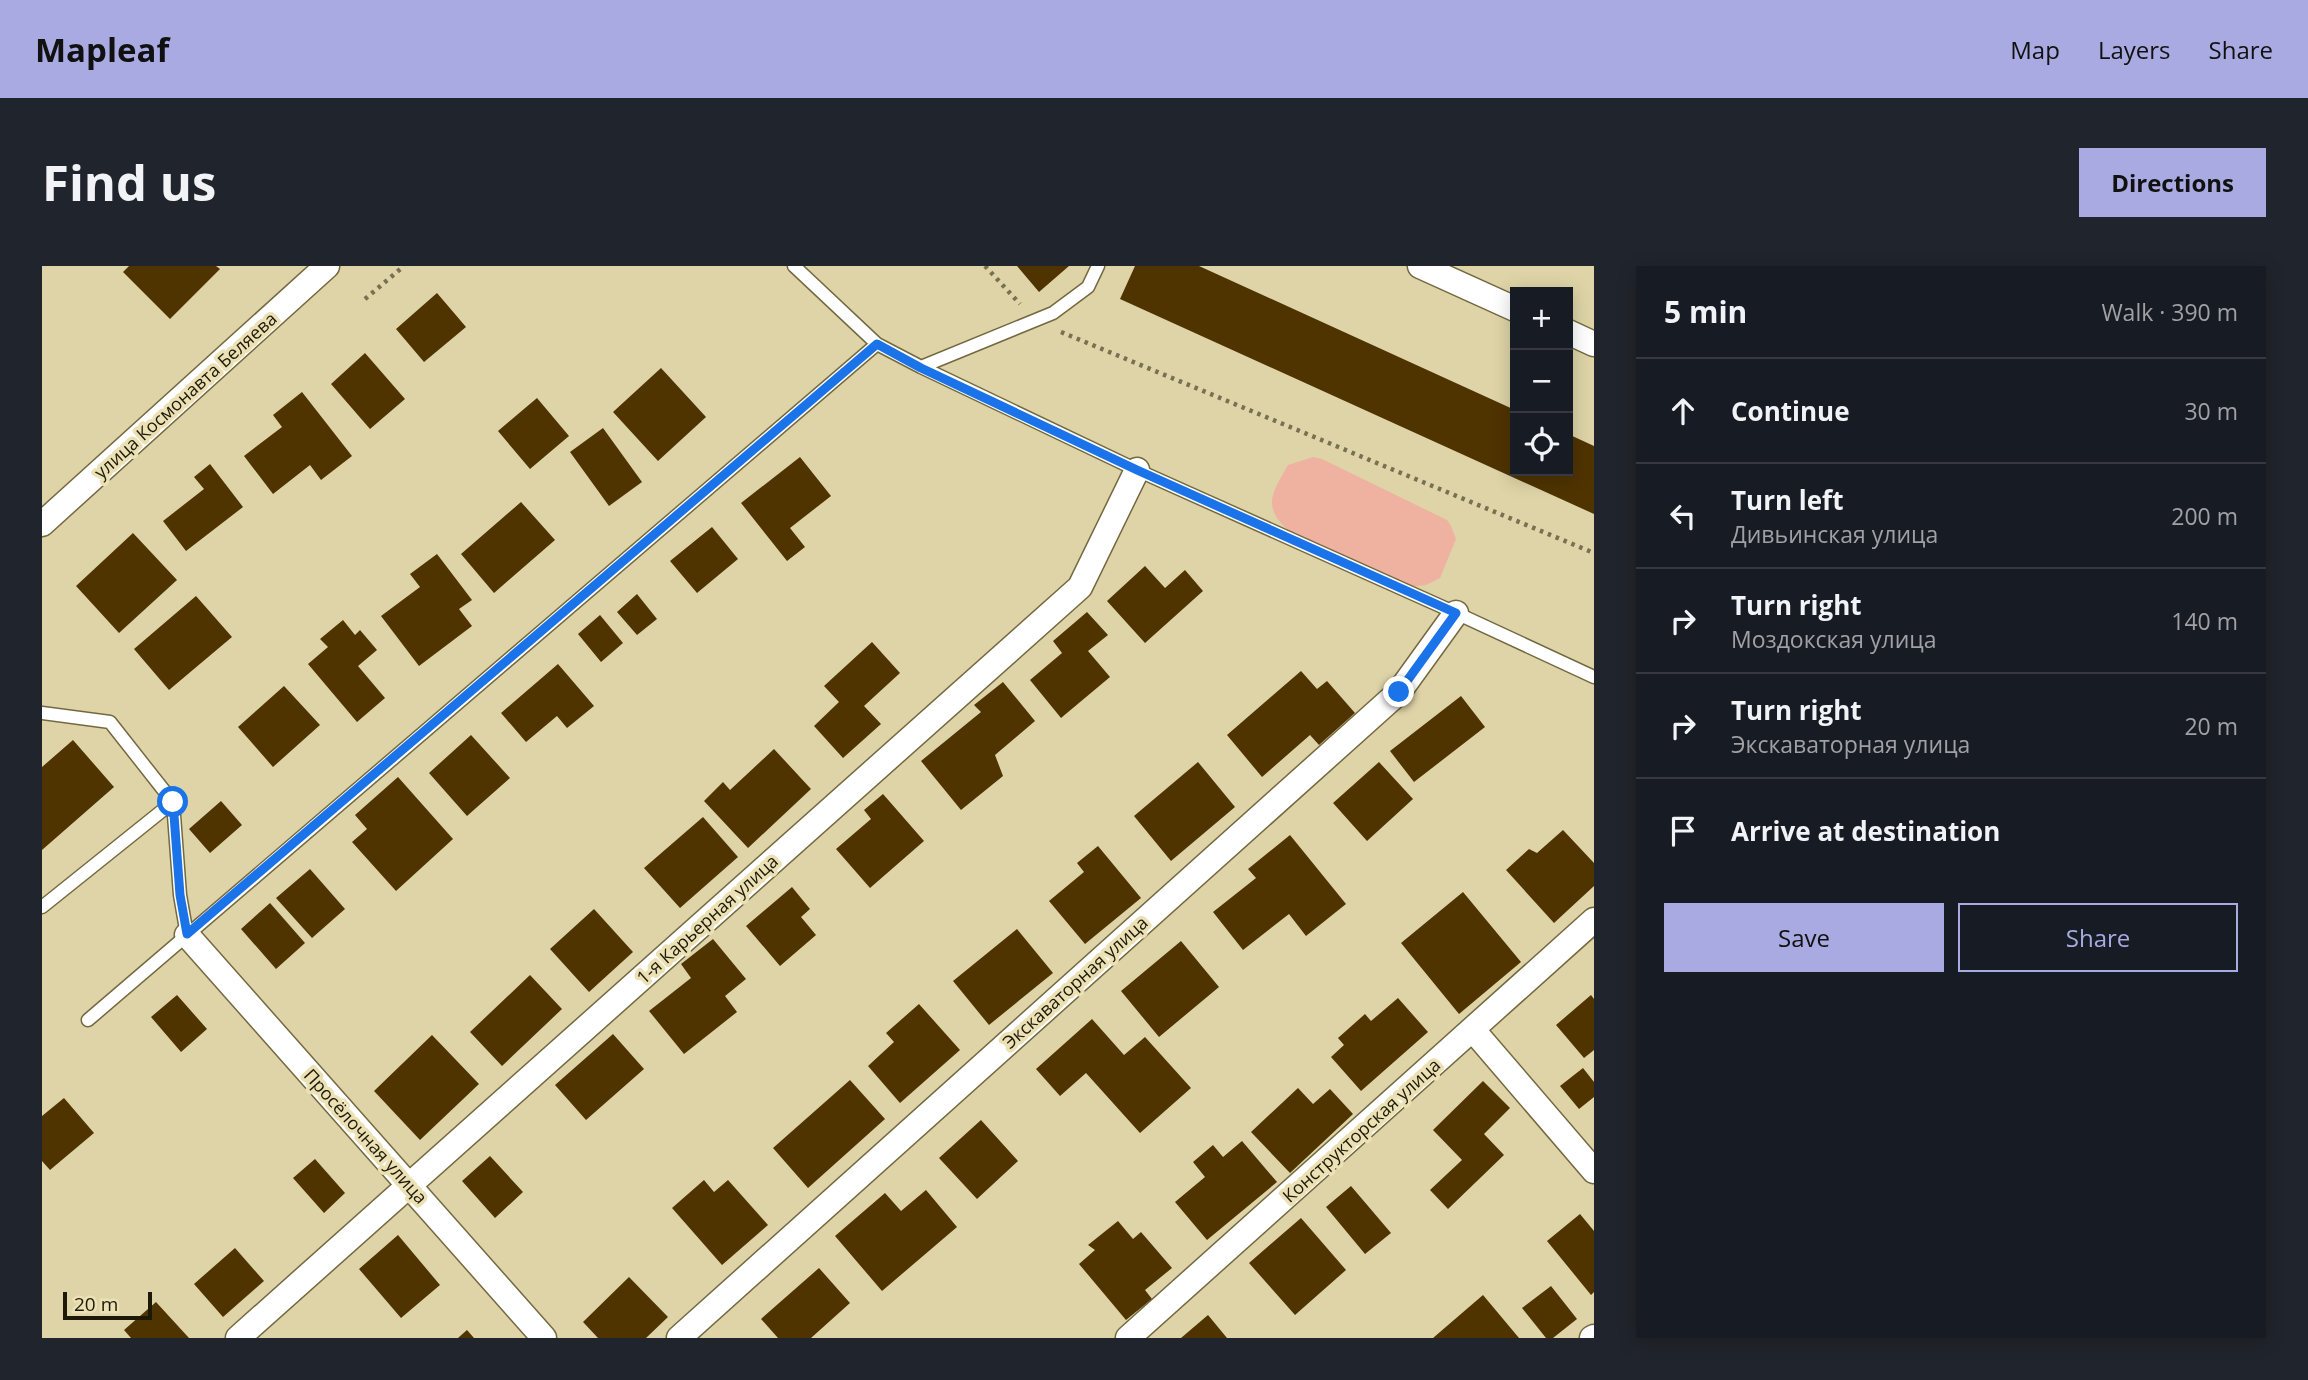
<!DOCTYPE html>
<html lang="en">
<head>
<meta charset="utf-8">
<style>
	:root { --surface:#171b24; --page:#20242c; --text:#f1f3f6; --muted:#9ea1a6; --line:#363941; --accent:#a8aae1 }
	body { margin:0; font-family:"Open Sans",sans-serif; background:var(--page); color:var(--text) }
	.controls { position:absolute; right:21px; top:21px; display:grid; overflow:hidden; border-radius:0px; box-shadow:0 4px 18px #0003 }
	.controls button { width:63px; height:63px; display:grid; place-items:center; padding:0; border:0; border-bottom:2px solid var(--line); background:var(--surface); color:var(--text); font:35px sans-serif }
	.scale { position:absolute; left:21px; bottom:18px; width:89px; box-sizing:border-box; padding-left:7px; border:4px solid #1d1908; border-top:0; font-size:19px; line-height:24px; white-space:nowrap; color:#1d1908; -webkit-text-stroke:5px #ece1b4; paint-order:stroke }
	.stop { position:absolute; width:21px; height:21px; margin:-16px; border:5px solid #1a73e8; border-radius:50%; background:#fff }
	.stop.end { background:#1a73e8; border-color:#fff; box-shadow:0 2px 7px #0008 }
	.list { margin:0; padding:0; list-style:none }
	h2 { display:flex; justify-content:space-between; align-items:center; height:91px; margin:0; padding:0 28px; font-size:30px }
	h2 small { font-size:23px; font-weight:400; color:var(--muted) }
	.list li { display:grid; grid-template-columns:46px 1fr auto; gap:21px; align-items:center; box-sizing:border-box; height:105px; padding:0 28px; border-top:2px solid var(--line) }
	.list b { display:block; font-size:26px; white-space:nowrap }
	.list p { margin:0; font-size:23px; white-space:nowrap; color:var(--muted) }
	.list em { font-size:23px; font-style:normal; color:var(--muted) }
	.actions { display:flex; gap:14px; padding:21px 28px }
	.actions a { flex:1; padding:16px 0; border:2px solid var(--accent); border-radius:0px; text-align:center; font-size:24px; color:var(--accent) }
	.actions .main { background:var(--accent); color:#111 }
	.icon { flex:none; width:38px; height:38px; fill:none; stroke:currentColor; stroke-width:2; stroke-linecap:round; stroke-linejoin:round }
	.map { position:relative; flex:none; width:1552px; height:1072px; overflow:hidden; border-radius:0px }
	header { display:flex; align-items:center; gap:42px; box-sizing:border-box; height:98px; padding:0 35px; background:var(--accent); color:#111 }
	header strong { font-size:33px }
	nav { display:flex; gap:38px; margin-inline-start:auto; font-size:24px }
	.intro { display:flex; align-items:center; justify-content:space-between; box-sizing:border-box; height:168px; padding:0 42px }
	h1 { margin:0; font-size:49px }
	.button { padding:18px 32px; border-radius:0px; background:var(--accent); color:#111; font-size:24px; font-weight:700 }
	main { display:flex; gap:42px; padding:0 42px }
	aside { flex:1; background:var(--surface); border-radius:0px; box-shadow:0 4px 18px #0003 }
	.map>svg:first-child { display:block }
	.green { fill:#efb2a0 }
	.building { fill:#4f3400 }
	.lines { fill:none; stroke-linecap:round; stroke-linejoin:round }
	.service-casing { stroke:#736940; stroke-width:15 }
	.minor-casing { stroke:#736940; stroke-width:27 }
	.path { stroke:#777052; stroke-width:4.5; stroke-dasharray:3.5 5; stroke-linecap:butt }
	.service { stroke:#fff; stroke-width:12 }
	.minor { stroke:#fff; stroke-width:24 }
	.route { stroke:#1a73e8; stroke-width:9 }
	.labels { text-anchor:middle; dominant-baseline:central; stroke-width:7; stroke-linejoin:round; paint-order:stroke }
	.street-label { font-size:18px; fill:#1d1908; stroke:#ece1b4 }
</style>
</head>
<body>
<header>
<strong>Mapleaf</strong>
<nav><a>Map</a><a>Layers</a><a>Share</a></nav>
</header>
<div class="intro"><h1>Find us</h1><a class="button">Directions</a></div>
<main>
<div class="map">
<svg width="1552" height="1072" viewBox="0 0 1552 1072">
	<rect width="100%" height="100%" fill="#ded4a7"/>
	<path class="green" d="M1271 191 1280 193 1405 254 1409 260 1414 273 1398 312 1384 319 1367 321 1248 266C1219 241 1230 227 1246 199Z"/>
	<path class="building" d="M87 0H174L178 3 128 53 81 6Z
		M975 0H1027L997 26Z
		M1093 0H1157L1473 144V205H1526V168L1552 180V248L1078 33Z
		M395 27 424 61 382 96 354 63Z
		M323 87 363 133 328 163 289 118Z
		M619 102 664 151 616 195 571 146Z
		M260 126 310 190 279 214 268 199 231 228 202 190 240 161 231 149Z
		M495 132 527 170 488 203 456 165Z
		M561 162 600 216 567 240 528 186Z
		M758 191 789 230 748 262 763 281 745 295 699 237Z
		M168 198 201 241 144 285 121 255 162 223 152 211Z
		M479 236 513 274 452 327 419 288Z
		M670 261 696 293 655 327 628 295Z
		M91 267 135 314 77 367 34 320Z
		M395 288 430 334 417 343 430 360 377 400 339 350 378 321 368 308Z
		M1103 300 1123 322 1143 304 1161 325 1103 377 1065 335Z
		M595 328 615 353 595 369 575 346Z
		M154 330 190 371 127 424 92 383Z
		M1045 346 1066 369 1046 385 1068 411 1019 452 988 414 1020 387 1011 375Z
		M558 349 581 377 559 396 536 368Z
		M301 354 313 369 318 364 335 384 316 400 343 432 315 456 266 398 286 381 278 373Z
		M830 376 858 407 822 440 839 458 801 492 772 460 797 436 782 420Z
		M516 398 552 440 525 462 515 450 484 476 459 447Z
		M1259 405 1275 423 1285 415 1313 447 1277 479 1268 469 1220 511 1185 469Z
		M961 416 993 455 953 489 961 510 919 544 879 495 939 446 932 439Z
		M242 420 278 459 231 501 196 461Z
		M1419 430 1443 461 1372 516 1348 485Z
		M429 469 468 512 425 550 387 507Z
		M31 474 72 521 0 584V501Z
		M732 483 769 523 706 582 662 535 681 516 688 524Z
		M1156 496 1193 541 1129 595 1092 550Z
		M1337 496 1371 533 1325 575 1291 537Z
		M356 511 411 573 354 625 310 576 325 563 313 549Z
		M841 528 882 575 828 622 794 583 829 553 822 544Z
		M179 535 200 559 168 587 147 563Z
		M661 551 696 591 638 642 602 602Z
		M1521 564 1552 597V620L1512 657 1464 604 1487 583 1495 587Z
		M1248 569 1304 638 1264 670 1247 648 1201 684 1171 646 1214 612 1206 603Z
		M1056 580 1099 632 1043 678 1007 635 1042 606 1035 597Z
		M268 603 303 643 270 672 234 632Z
		M750 621 768 643 759 651 774 669 738 700 704 660Z
		M1421 626 1479 696 1417 748 1359 677Z
		M228 637 263 677 234 703 199 663Z
		M552 643 591 686 547 726 508 683Z
		M975 663 1011 707 947 759 911 715Z
		M671 673 704 713 683 730 695 746 642 788 607 745 649 712 639 698Z
		M1139 675 1177 721 1117 771 1079 725Z
		M488 709 520 743 460 800 428 766Z
		M135 729 165 763 139 786 109 751Z
		M1549 729 1552 733V784L1542 792 1514 759Z
		M1356 732 1386 766 1319 825 1289 791 1302 779 1296 772 1323 748 1329 755Z
		M877 738 918 784 858 837 826 800 852 776 844 767Z
		M1050 753 1082 789 1103 771 1149 822 1098 867 1044 807 1018 830 994 803Z
		M571 768 602 803 544 854 513 819Z
		M390 769 437 818 378 874 332 825Z
		M1541 802 1552 816V831L1537 843 1518 820Z
		M808 814 843 853 766 922 731 882Z
		M1441 815 1468 842 1442 868 1462 889 1406 943 1388 924 1420 894 1391 864Z
		M1256 822 1271 838 1288 823 1311 848 1248 907 1209 866Z
		M22 832 52 867 8 904 0 895V850Z
		M939 854 976 895 935 933 897 892Z
		M1200 875 1235 916 1165 974 1133 936 1163 911 1151 896 1171 879 1181 891Z
		M448 890 481 926 453 952 420 915Z
		M273 893 303 927 282 947 251 912Z
		M662 914 672 926 686 914 726 959 680 999 630 942Z
		M1309 920 1349 967 1323 988 1284 941Z
		M884 924 915 961 840 1025 793 970 843 927 859 945Z
		M1538 948 1552 965V1026L1549 1029 1505 975Z
		M1259 952 1304 1004 1253 1049 1207 997Z
		M1076 955 1091 973 1099 966 1130 1002 1103 1024 1110 1033 1084 1054 1037 998 1053 984 1046 979Z
		M356 969 398 1019 359 1052 317 1003Z
		M193 982 222 1015 181 1051 152 1018Z
		M777 1002 808 1037 769 1072H736L719 1053Z
		M587 1011 626 1051 604 1072H556L541 1056Z
		M1509 1020 1535 1053 1511 1072H1504L1480 1042Z
		M1441 1029 1477 1072H1391Z
		M114 1036 147 1072H89L82 1064Z
		M1166 1049 1185 1072H1139Z
		M425 1064 432 1072H416Z"/>
	<g class="lines">
		<g class="service-casing">
			<path id="service" d="M752 0 835 78 879 101 1095 204 1414 347 1552 411
				M879 101 1011 47 1046 21 1056 0
				M0 447 68 456 131 536 138 629 145 669
				M0 641 131 536
				M46 754 835 78"/>
		</g>
		<g class="minor-casing">
			<path id="minor" d="M1378 0 1473 43
				M1526 66 1552 78
				M0 258 285 0
				M145 669 502 1072
				M1431 764 1552 905
				M196 1072 1038 321 1095 204
				M637 1072 1357 426 1414 347
				M1086 1072 1552 654
				M1550 1072 1552 1071"/>
		</g>
		<path class="path" d="M943 0 978 38
			M323 33 362 0
			M1019 66 1552 287"/>
		<use href="#service" class="service"/>
		<use href="#minor" class="minor"/>
	</g>
	<g class="lines">
		<path class="route" d="M131 536 138 629 145 668 835 78 879 102 1095 204 1414 347 1357 426"/>
	</g>
	<g class="labels">
		<g class="street-label">
			<text transform="translate(143 129) rotate(-42)">улица Космонавта Беляева</text>
			<text transform="translate(665 653) rotate(-42)">1-я Карьерная улица</text>
			<text transform="translate(1033 716) rotate(-42)">Экскаваторная улица</text>
			<text transform="translate(1319 864) rotate(-42)">Конструкторская улица</text>
			<text transform="translate(324 870) rotate(48)">Просёлочная улица</text>
		</g>
	</g>
</svg>
<div class="controls">
<button>+</button>
<button>−</button>
<button><svg class="icon" aria-label="locate" viewBox="0 0 24 24"><circle cx="12" cy="12" r="6"/><path d="M12 2v4M12 18v4M2 12h4M18 12h4"/></svg></button>
</div>
<div class="scale">20 m</div>
<div class="stop" style="left:131px;top:536px"></div>
<div class="stop end" style="left:1357px;top:426px"></div>
</div>
<aside>
<h2>5 min<small>Walk · 390 m</small></h2>
<ul class="list">
<li><svg class="icon" aria-label="ahead" viewBox="0 0 24 24"><path d="M12 20V5M6 11l6-6 6 6"/></svg><div><b>Continue</b></div><em>30 m</em></li>
<li><svg class="icon" aria-label="left" viewBox="0 0 24 24"><path d="M17 20v-9H6M10 6l-5 5 5 5"/></svg><div><b>Turn left</b><p>Дивьинская улица</p></div><em>200 m</em></li>
<li><svg class="icon" aria-label="right" viewBox="0 0 24 24"><path d="M7 20v-9h11M14 6l5 5-5 5"/></svg><div><b>Turn right</b><p>Моздокская улица</p></div><em>140 m</em></li>
<li><svg class="icon" aria-label="right" viewBox="0 0 24 24"><path d="M7 20v-9h11M14 6l5 5-5 5"/></svg><div><b>Turn right</b><p>Экскаваторная улица</p></div><em>20 m</em></li>
<li><svg class="icon" aria-label="arrive" viewBox="0 0 24 24"><path d="M6 21V4h12l-3 4 3 4H6"/></svg><div><b>Arrive at destination</b></div></li>
</ul>
<div class="actions"><a class="main">Save</a><a>Share</a></div>
</aside>
</main>
</body>
</html>
